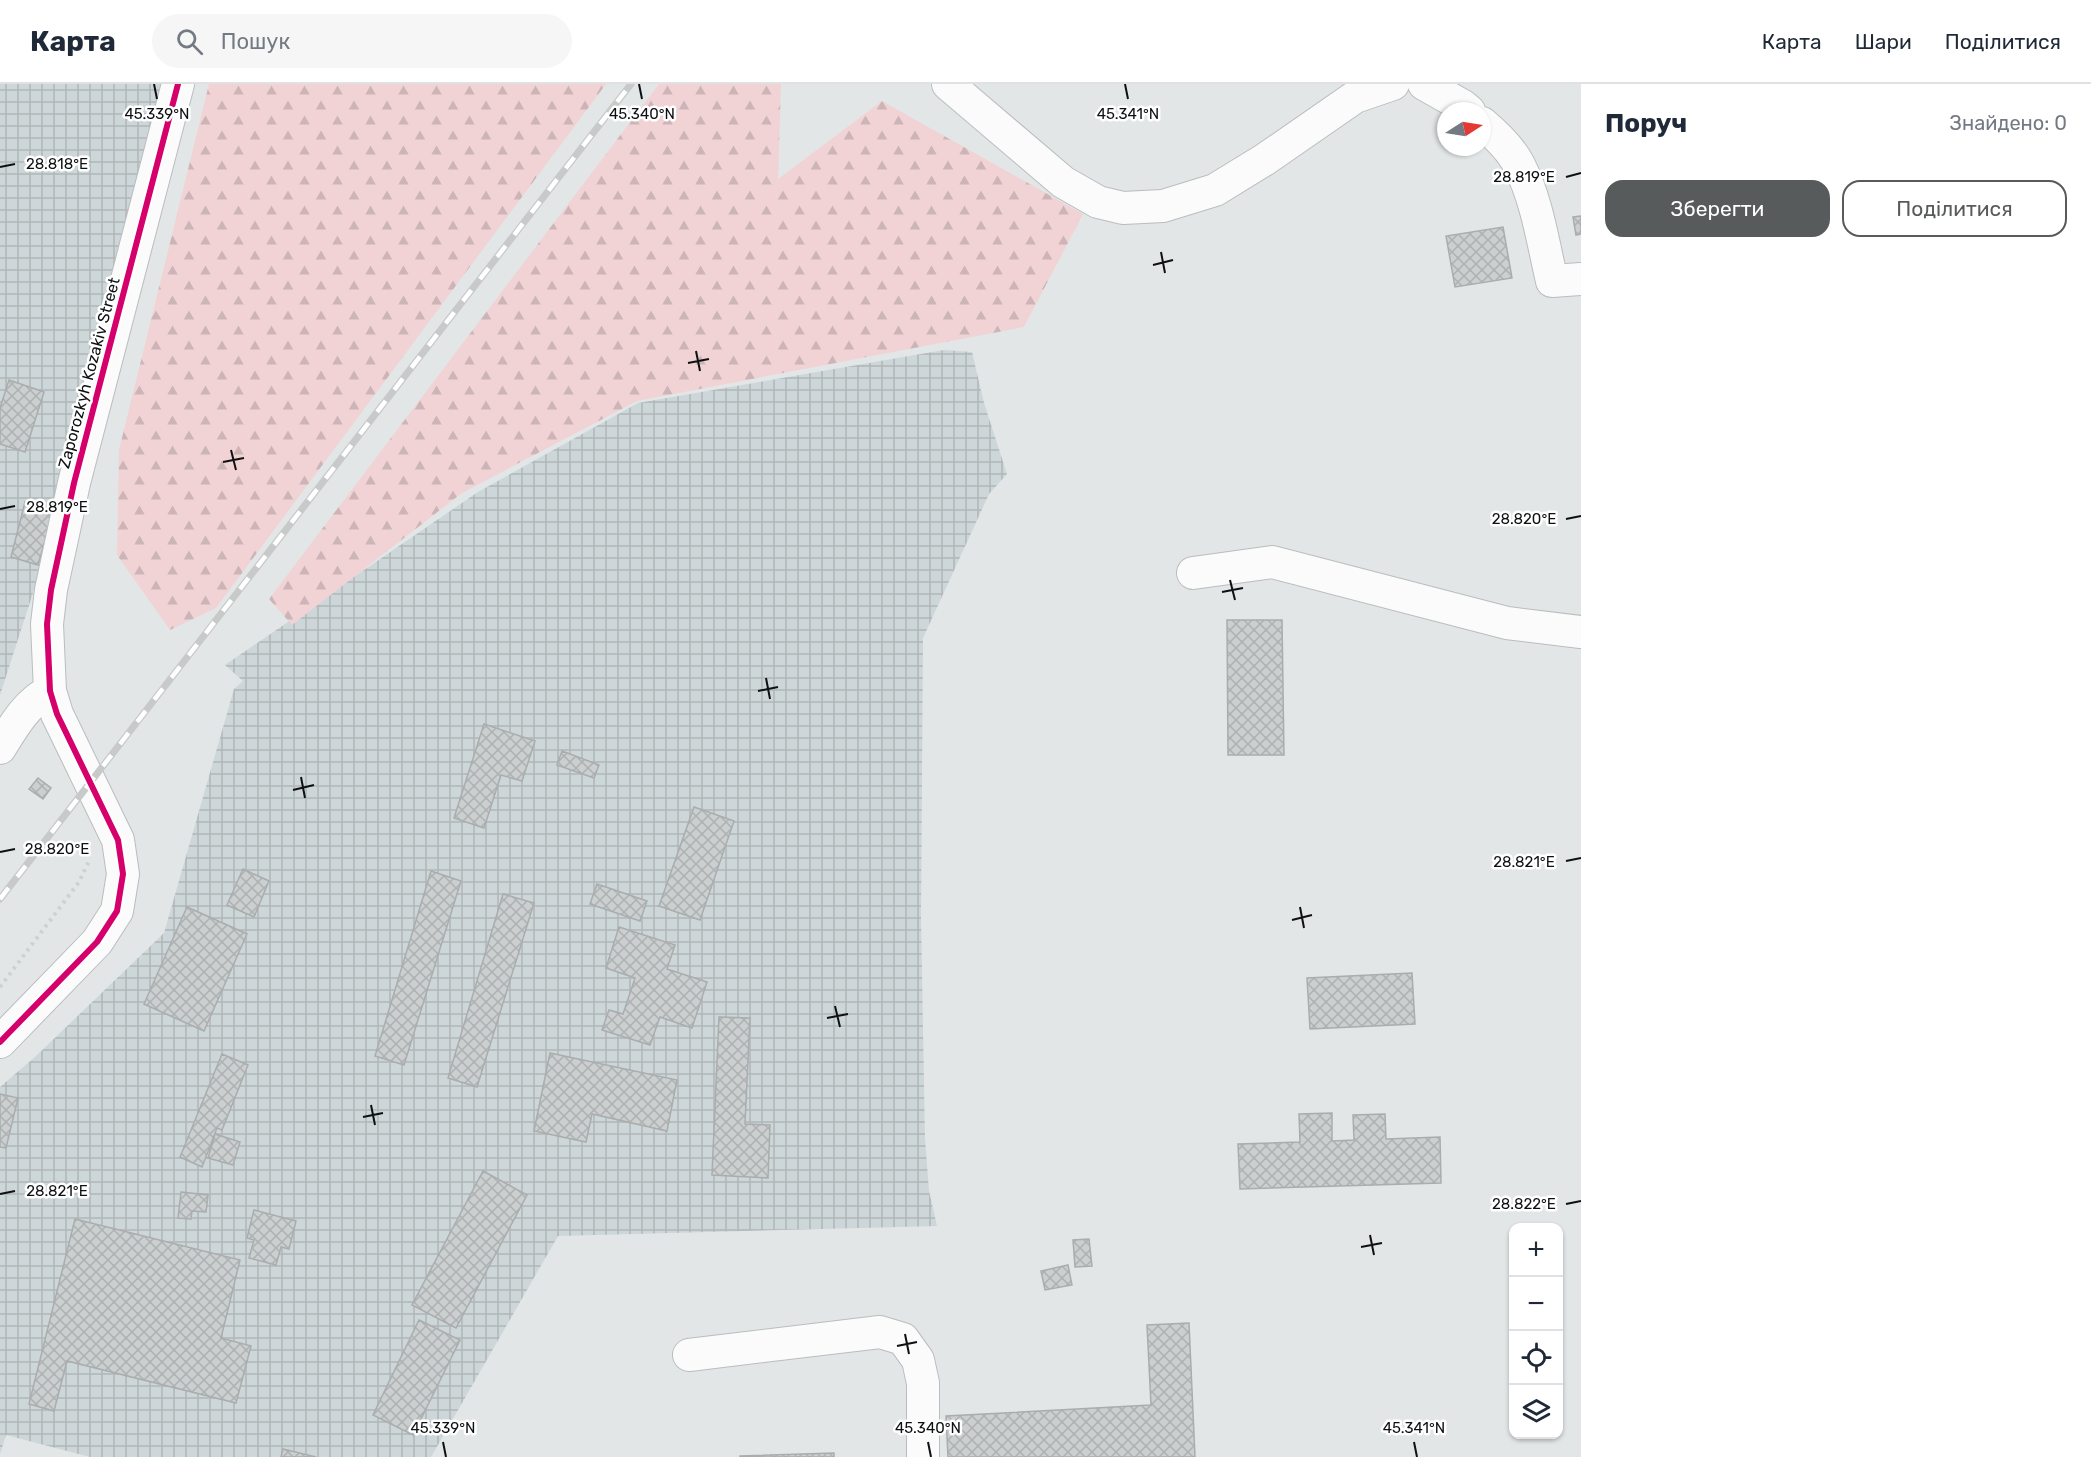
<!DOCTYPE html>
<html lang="uk">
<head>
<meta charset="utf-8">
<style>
	:root { --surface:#fff; --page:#f6f6f7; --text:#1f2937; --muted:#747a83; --line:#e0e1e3; --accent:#585b5c }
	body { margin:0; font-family:Rubik,sans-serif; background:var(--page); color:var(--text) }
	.controls { position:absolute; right:18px; bottom:18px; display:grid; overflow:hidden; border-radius:12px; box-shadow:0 2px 4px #0004 }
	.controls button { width:54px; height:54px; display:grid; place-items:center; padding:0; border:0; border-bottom:2px solid var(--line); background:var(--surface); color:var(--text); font:30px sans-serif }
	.compass { position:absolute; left:1437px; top:18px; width:54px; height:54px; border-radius:50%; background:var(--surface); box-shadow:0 2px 4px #0004; rotate:78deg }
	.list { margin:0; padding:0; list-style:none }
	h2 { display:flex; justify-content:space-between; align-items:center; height:78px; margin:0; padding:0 24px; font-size:26px }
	h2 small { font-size:20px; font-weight:400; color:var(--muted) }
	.actions { display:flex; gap:12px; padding:18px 24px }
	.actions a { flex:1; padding:14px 0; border:2px solid var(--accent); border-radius:18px; text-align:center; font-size:21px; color:var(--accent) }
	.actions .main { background:var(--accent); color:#fff }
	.icon { flex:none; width:33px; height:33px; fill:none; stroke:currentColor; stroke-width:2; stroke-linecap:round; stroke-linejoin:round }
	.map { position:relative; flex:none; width:1581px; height:1373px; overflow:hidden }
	header { display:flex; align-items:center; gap:36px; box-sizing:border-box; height:84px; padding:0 30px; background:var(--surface); border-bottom:2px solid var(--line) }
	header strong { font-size:28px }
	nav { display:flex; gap:33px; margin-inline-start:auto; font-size:21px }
	.search { width:420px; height:54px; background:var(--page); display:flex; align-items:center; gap:15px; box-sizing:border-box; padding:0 21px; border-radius:33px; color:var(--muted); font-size:22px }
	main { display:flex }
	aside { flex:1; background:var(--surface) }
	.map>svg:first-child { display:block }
	.industrial { fill:url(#industrial-grid) }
	.forest { fill:url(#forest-firs) }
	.building { fill:url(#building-cross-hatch); stroke:#aaadad; stroke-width:1.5 }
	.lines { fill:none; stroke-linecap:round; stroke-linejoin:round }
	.minor-casing { stroke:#babdbe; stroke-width:34 }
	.path { stroke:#cfd0d0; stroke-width:4; stroke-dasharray:3 4.5; stroke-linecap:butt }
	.minor { stroke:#fbfbfb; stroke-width:32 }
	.rail-casing { stroke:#c8c9c9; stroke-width:7 }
	.rail { stroke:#fff; stroke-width:4.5; stroke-dasharray:14; stroke-linecap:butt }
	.cycleway-casing { stroke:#fff; stroke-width:10 }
	.cycleway { stroke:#d6006c; stroke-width:6 }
	.ticks { fill:none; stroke:#0e1011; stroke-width:2 }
	.labels { text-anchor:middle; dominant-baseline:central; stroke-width:5; stroke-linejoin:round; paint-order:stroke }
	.street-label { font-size:16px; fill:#0e1011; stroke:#fff }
	.ticks-label { font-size:15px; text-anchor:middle; fill:#0e1011; stroke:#fff; stroke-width:5; stroke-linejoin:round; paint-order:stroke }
</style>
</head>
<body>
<header>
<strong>Карта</strong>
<div class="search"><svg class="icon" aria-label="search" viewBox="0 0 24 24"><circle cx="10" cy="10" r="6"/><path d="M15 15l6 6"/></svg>Пошук</div>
<nav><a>Карта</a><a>Шари</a><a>Поділитися</a></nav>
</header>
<main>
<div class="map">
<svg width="1581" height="1373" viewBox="0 0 1581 1373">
	<defs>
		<pattern id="industrial-grid" width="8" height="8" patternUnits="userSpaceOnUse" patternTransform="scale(1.5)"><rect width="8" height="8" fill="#cdd6d8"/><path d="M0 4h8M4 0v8" fill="none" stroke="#afb7b8"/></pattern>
		<pattern id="forest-firs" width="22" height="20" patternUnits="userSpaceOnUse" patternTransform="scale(1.5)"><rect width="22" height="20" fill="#f1d3d6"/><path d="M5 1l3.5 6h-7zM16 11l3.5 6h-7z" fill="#cdb4b7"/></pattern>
		<pattern id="building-cross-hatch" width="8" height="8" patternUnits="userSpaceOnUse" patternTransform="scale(1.5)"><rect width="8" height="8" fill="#cccfd0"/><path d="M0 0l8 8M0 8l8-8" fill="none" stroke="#aeb1b2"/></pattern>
	</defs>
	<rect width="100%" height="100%" fill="#e2e6e7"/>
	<path class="industrial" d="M0 0H165L33 509 0 611Z
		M944 266 972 268 984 319 1007 390 989 410 923 554 921 834 925 1055 929 1107 937 1142 558 1152 431 1373H90L6 1351 0 1370V1003L35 973 164 849 234 605 243 597 225 581 478 408 638 319Z"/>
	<path class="forest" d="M209 0H606L216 524 170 546 117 471 119 366Z
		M659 0H781L778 95 882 17 1083 130 1024 243 637 317 462 409 292 541 269 515Z"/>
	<path class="building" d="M1581 132V150L1576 151 1573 133Z
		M1503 143 1512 194 1455 203 1446 152Z
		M9 296 44 308 25 368 0 360V324Z
		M25 418 54 426 38 481 11 473Z
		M1227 536H1282L1284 671H1228Z
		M484 640 535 657 522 697 501 691 484 744 454 734Z
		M562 667 599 681 594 694 557 681Z
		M38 694 51 704 43 715 29 705Z
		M694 723 734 737 700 836 659 822Z
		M243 785 269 797 254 833 227 821Z
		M431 787 461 797 404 981 375 972Z
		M597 800 647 817 640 837 590 820Z
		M503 810 534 819 477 1003 448 994Z
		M187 823 247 850 204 947 144 920Z
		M619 843 675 861 667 885 707 898 692 944 660 933 650 961 602 946 609 926 623 930 635 894 606 884Z
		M1412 889 1415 940 1310 945 1307 894Z
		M719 933 750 934 745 1040 770 1041 768 1094 712 1091Z
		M550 969 677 996 667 1047 592 1030 586 1058 534 1047Z
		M222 970 248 981 222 1046 217 1044 202 1083 180 1073Z
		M0 1010 18 1014 6 1064 0 1063Z
		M1332 1029V1057L1354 1056 1353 1031 1385 1030 1386 1055 1440 1053 1441 1099 1240 1105 1238 1060 1300 1058 1299 1030Z
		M215 1050 240 1058 233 1081 208 1074Z
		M483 1087 527 1111 456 1244 412 1221Z
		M181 1108 208 1111 206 1128 192 1127 191 1135 178 1134Z
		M254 1126 296 1137 289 1165 281 1163 276 1181 249 1174 254 1156 247 1154Z
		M75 1135 240 1176 221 1254 251 1262 236 1319 67 1277 54 1327 29 1320Z
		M1089 1155 1092 1182 1075 1183 1073 1156Z
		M1068 1181 1072 1201 1045 1206 1041 1187Z
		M419 1236 460 1256 413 1351 373 1331Z
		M1189 1239 1195 1373H948L946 1332 1151 1321 1147 1241Z
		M283 1365 316 1373H281Z
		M834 1369V1373H740V1372Z"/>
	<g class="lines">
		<g class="minor-casing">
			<path id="minor" d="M948 0 1063 98 1098 118 1123 124 1163 122 1215 106 1264 76 1355 13 1393 0
				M1424 0 1463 22 1469 27
				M1482 39C1495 50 1511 65 1519 81 1537 116 1543 159 1552 197L1581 195
				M1193 489 1272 478 1507 539 1581 548
				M0 664C13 643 27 618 50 607
				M0 958 97 858 117 827 123 790 118 756 57 630 50 607 47 540 51 506 74 399 178 0
				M689 1271 880 1248 903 1255 918 1276 923 1299V1373"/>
		</g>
		<path class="path" d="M0 903 79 798 90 775"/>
		<use href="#minor" class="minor"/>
		<g class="rail-casing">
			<path id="rail" d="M0 815 631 0"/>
		</g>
		<use href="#rail" class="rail"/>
		<g class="cycleway-casing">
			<path id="cycleway" d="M0 958 97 858 117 827 123 790 118 756 57 630 50 607 47 540 51 506 74 399 178 0"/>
		</g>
		<use href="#cycleway" class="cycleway"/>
	</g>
	<path class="ticks" d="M154 0 157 15M639 0 642 15M1125 0 1128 15M0 83 15 80M1566 93 1581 89M1161 168 1165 189M1153 181 1173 176M696 267 700 287M688 279 709 275M231 366 236 386M223 378 244 374M0 425 15 422M1566 435 1581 432M1230 496 1235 516M1222 508 1243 504M766 594 770 615M758 607 778 603M301 693 305 714M293 706 314 701M0 768 15 765M1566 777 1581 774M1300 823 1304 844M1292 836 1312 831M835 922 840 943M827 934 848 930M371 1021 375 1041M363 1033 383 1029M0 1110 15 1107M1566 1120 1581 1117M1370 1151 1374 1171M1361 1163 1382 1159M905 1250 909 1270M897 1262 917 1258M443 1358 446 1373M928 1358 931 1373M1414 1358 1417 1373"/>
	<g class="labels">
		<g class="street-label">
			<text transform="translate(89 289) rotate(-75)">Zaporozkyh Kozakiv Street</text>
		</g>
	</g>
	<g class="ticks-label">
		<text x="157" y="35">45.339°N</text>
		<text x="642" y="35">45.340°N</text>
		<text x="1128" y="35">45.341°N</text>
		<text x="57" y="85">28.818°E</text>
		<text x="1524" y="98">28.819°E</text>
		<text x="57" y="428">28.819°E</text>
		<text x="1524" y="440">28.820°E</text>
		<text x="57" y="770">28.820°E</text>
		<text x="1524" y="783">28.821°E</text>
		<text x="57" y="1112">28.821°E</text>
		<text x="1524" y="1125">28.822°E</text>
		<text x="443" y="1349">45.339°N</text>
		<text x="928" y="1349">45.340°N</text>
		<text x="1414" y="1349">45.341°N</text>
	</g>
</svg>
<div class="controls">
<button>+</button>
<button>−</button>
<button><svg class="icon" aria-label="locate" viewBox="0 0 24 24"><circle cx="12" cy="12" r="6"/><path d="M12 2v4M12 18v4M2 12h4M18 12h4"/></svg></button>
<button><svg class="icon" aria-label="layers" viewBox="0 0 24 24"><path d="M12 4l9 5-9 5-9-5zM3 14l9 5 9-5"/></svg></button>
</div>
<svg class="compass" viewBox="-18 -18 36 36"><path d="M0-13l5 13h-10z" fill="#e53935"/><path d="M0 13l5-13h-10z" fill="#747a83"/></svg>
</div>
<aside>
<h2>Поруч<small>Знайдено: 0</small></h2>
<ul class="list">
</ul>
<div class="actions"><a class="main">Зберегти</a><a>Поділитися</a></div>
</aside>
</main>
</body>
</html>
